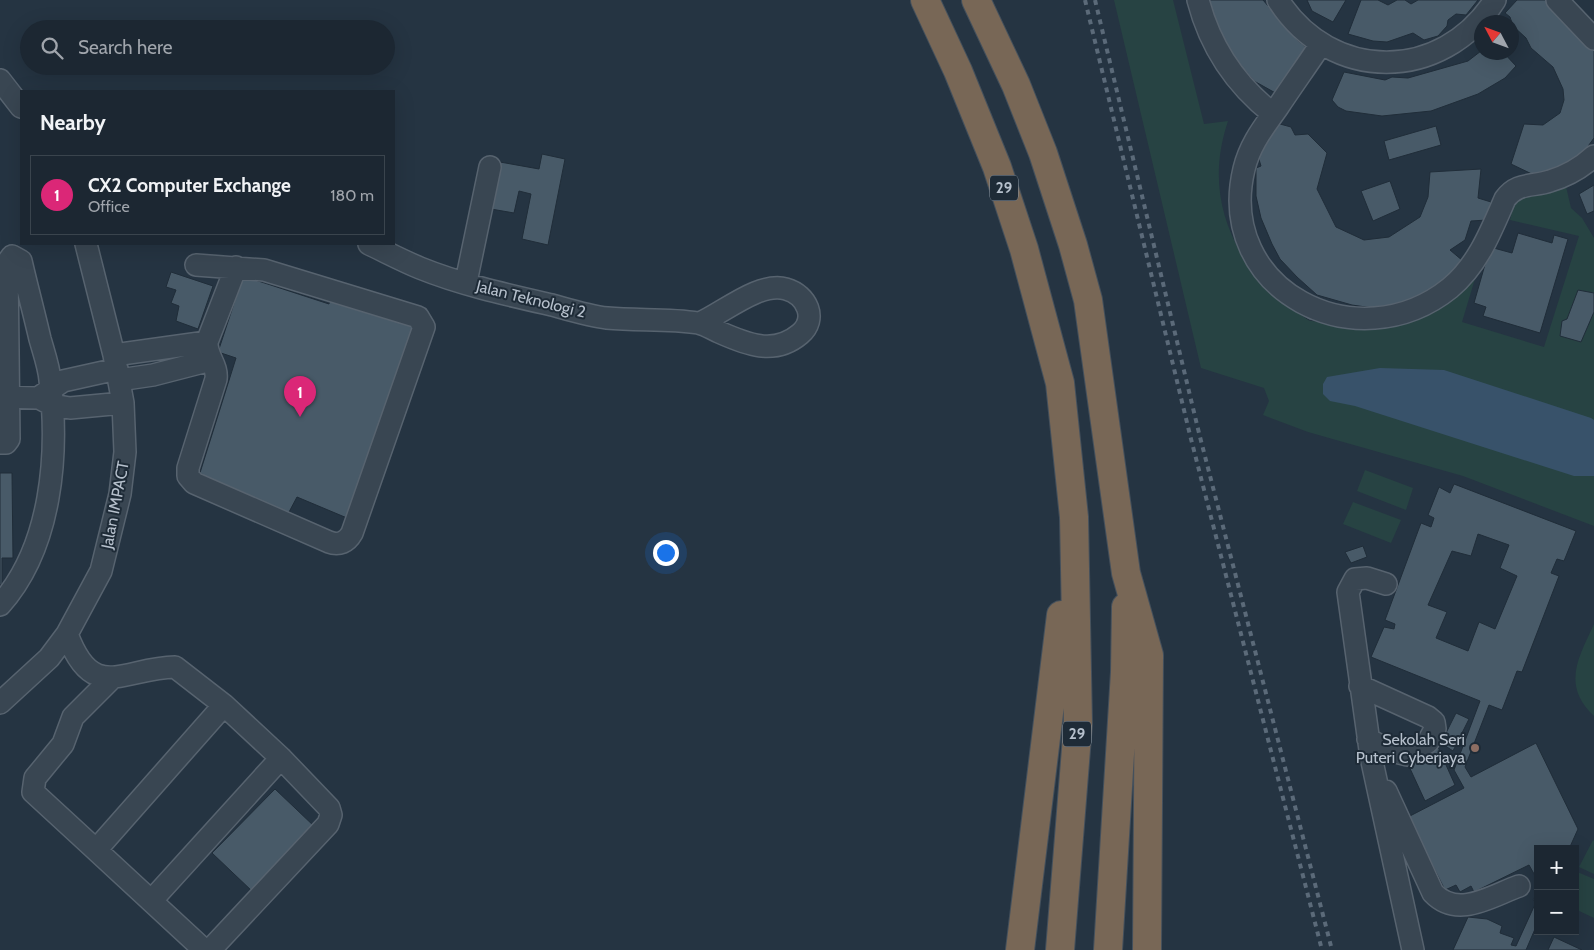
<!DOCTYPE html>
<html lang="en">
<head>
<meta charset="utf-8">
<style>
	:root { --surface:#1c2732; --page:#29333e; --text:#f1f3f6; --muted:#a0a5ac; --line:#3a444d; --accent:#db2777 }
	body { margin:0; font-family:Cabin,sans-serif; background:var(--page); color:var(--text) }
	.controls { position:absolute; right:15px; bottom:15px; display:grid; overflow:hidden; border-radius:0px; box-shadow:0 5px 20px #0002 }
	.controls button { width:45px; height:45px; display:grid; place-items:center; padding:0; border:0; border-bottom:1px solid var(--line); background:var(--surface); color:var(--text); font:25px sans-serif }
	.compass { position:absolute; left:1474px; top:15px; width:45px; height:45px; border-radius:50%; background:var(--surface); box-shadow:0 5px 20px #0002; rotate:311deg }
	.you { position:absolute; left:665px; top:552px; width:18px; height:18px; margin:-12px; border:4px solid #fff; border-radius:50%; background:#1a73e8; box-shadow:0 0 0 8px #1a73e833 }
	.badge { display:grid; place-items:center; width:32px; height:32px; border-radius:50%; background:var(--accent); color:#fff; font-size:16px; font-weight:700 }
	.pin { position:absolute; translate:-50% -41px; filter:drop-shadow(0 1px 2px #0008) }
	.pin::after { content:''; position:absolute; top:26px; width:18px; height:15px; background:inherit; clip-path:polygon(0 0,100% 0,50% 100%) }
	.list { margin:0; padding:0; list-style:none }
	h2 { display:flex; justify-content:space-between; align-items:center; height:65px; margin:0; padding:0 20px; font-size:21px }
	h2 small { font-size:16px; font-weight:400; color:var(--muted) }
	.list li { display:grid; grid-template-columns:32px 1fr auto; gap:15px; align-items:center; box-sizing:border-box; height:80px; margin:0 10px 10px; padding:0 10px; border:1px solid var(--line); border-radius:0px }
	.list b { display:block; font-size:19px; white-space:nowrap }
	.list p { margin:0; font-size:16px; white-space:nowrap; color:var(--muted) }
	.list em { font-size:16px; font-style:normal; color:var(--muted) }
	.icon { flex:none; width:28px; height:28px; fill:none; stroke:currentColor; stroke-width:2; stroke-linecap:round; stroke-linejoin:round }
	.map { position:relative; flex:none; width:1594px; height:950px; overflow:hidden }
	.search { position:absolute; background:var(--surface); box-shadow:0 5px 20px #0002; left:20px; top:20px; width:375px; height:55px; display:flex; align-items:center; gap:12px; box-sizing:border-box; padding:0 18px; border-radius:28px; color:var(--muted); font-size:19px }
	.panel { position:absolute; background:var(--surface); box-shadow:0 5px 20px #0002; left:20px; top:90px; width:375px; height:155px; border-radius:0px }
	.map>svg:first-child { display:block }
	.green { fill:#274343 }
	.water { fill:#38526a }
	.building { fill:#485a68; stroke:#202d39; fill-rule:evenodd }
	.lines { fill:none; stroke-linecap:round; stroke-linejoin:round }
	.minor-casing { stroke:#57636f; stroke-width:24 }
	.highway-casing { stroke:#44505c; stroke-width:30 }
	.minor { stroke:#394652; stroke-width:21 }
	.highway { stroke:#786756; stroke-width:28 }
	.rail { stroke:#5b6a79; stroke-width:4; stroke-dasharray:5 5; stroke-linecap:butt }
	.education-dot { fill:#8d6e63; stroke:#1e2b37; stroke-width:2 }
	.labels { text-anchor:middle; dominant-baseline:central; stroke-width:4; stroke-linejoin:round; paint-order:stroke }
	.shield { fill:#1e2b37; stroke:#88939f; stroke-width:1 }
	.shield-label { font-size:15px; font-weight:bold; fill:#b6c0cc }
	.street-label { font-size:16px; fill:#b6c0cc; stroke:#1e2b37 }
	.poi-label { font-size:16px; fill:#b6c0cc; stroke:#1e2b37; text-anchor:end }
</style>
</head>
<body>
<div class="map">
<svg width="1594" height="950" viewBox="0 0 1594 950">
	<rect width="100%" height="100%" fill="#253442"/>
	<path class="green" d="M1114 0H1173L1204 124 1228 121C1212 169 1217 212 1242 255L1342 316 1480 262 1462 322 1544 347 1579 236 1510 220 1515 198 1564 178 1571 208 1582 218 1594 238V526L1463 476 1308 432 1263 415 1269 401 1264 388 1201 368Z
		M1365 470 1413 488 1406 510 1357 491Z
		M1353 502 1401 520 1391 543 1343 524Z
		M1594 624V716C1561 685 1579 657 1594 624Z
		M1593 840 1594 841V874L1579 867Z
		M1575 871 1594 879V918L1575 909Z"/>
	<path class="water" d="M1380 368 1444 370 1591 418 1594 420V476H1574L1355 406 1330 401 1323 394V384L1327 377Z"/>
	<path class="building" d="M1205 0H1263L1297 40 1311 51 1279 95 1254 81 1237 61 1218 34Z
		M1307 0H1346L1333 22 1312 11Z
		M1361 0H1378L1388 5 1397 0H1405L1411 4 1418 0H1478L1466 15 1456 14 1448 20 1447 26 1438 36 1424 40 1413 33 1387 42 1373 41 1348 34Z
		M1517 0H1551L1594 45V138L1586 149 1568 165 1536 176 1511 164 1524 124 1543 125 1560 113 1564 100 1563 89 1553 67 1531 48 1526 38 1513 26 1510 17 1505 13Z
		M1481 51 1503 52 1516 66 1505 78 1478 94 1431 111 1382 116 1346 111 1338 107 1332 100 1344 72 1385 80 1392 77 1408 78 1468 61Z
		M1280 124 1291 127 1295 135 1308 134 1327 153 1317 189 1336 227 1364 240 1389 237 1420 217 1428 197 1430 172 1481 169 1478 198 1491 202 1487 220 1471 221 1465 240 1450 250 1463 261 1442 290 1380 309 1352 305 1317 295 1297 277 1280 259 1272 244 1261 218 1256 196V168L1261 166 1257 153 1269 127Z
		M1436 126 1441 145 1389 160 1384 141Z
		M542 154 565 159 548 245 522 239 531 194 519 191 514 213 491 209 500 162 539 169Z
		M1390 181 1400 209 1373 221 1361 191Z
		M1594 185V211L1587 214 1579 194Z
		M1518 233 1552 243 1554 235 1568 239 1540 333 1483 316 1486 307 1474 303 1490 247 1512 253Z
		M171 272 213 286 198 329 176 321 179 306 171 303 176 290 166 287Z
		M243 276 329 304 330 298 416 322 347 518 297 497 288 514 199 476 236 358 218 352Z
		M1578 290 1594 293V312L1581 342 1560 336 1562 321 1567 319Z
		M1300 303 1328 323 1309 320 1294 310Z
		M0 473H12L13 558H2V585H0Z
		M1454 484 1576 531 1564 561 1557 559 1551 573 1559 576 1522 672 1517 671 1502 710 1489 705 1465 767 1471 777 1536 743 1578 829 1569 849H1538V881L1529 865 1474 892 1471 886 1460 892 1456 885 1445 890 1408 817 1464 788 1454 770 1480 701 1371 657 1384 627 1394 629 1395 624 1385 620 1421 523 1431 527 1434 518 1428 515 1439 487 1450 493ZM1478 534 1509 545 1500 568 1517 576 1495 629 1479 622 1468 651 1436 638 1447 612 1428 605 1452 551 1471 556Z
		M1363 546 1367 557 1351 563 1345 552Z
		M1456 713 1469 719 1453 751 1441 743Z
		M1438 747 1455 785 1425 801 1407 762Z
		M275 789 316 828 253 892 212 853Z
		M1538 891V922L1526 950H1453L1468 917 1487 919 1502 926 1500 933 1514 938 1511 945 1516 946 1536 902 1533 900Z
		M1554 937 1582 950H1548Z"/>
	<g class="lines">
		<g class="minor-casing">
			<path id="minor" d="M1198 0C1210 46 1236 85 1273 114
				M1278 0C1331 83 1442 83 1495 0
				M1557 0 1594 39
				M1321 44C1307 65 1292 86 1278 107 1264 127 1250 144 1244 169 1215 290 1357 363 1450 288 1478 265 1491 231 1505 199 1517 182 1533 187 1550 181 1567 176 1581 168 1594 156
				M0 80 21 107
				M369 244C386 252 403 261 420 268 462 285 508 295 552 305 570 310 589 316 607 318 637 321 668 318 698 323 705 324 712 329 719 332 746 344 774 356 800 334 818 319 807 295 786 289 760 281 723 313 700 323
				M196 265 264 270 418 317 424 327 352 533C347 542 339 546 329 542L194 483 188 476V468L216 379C218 365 206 356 207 342L236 267
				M466 282 490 167
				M114 355 207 342
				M119 380 153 375 211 360
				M41 396 63 381 117 369
				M0 397 39 398 52 405 70 408 123 403
				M0 443H6L9 439 7 263 12 256 21 261C27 287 34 313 40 339 44 353 49 367 50 380 59 454 52 547 0 605
				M1386 584 1367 578 1355 579 1348 592 1371 757 1413 950
				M67 634C93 704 123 668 175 667L224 705 96 850 33 792 35 778 63 744 73 717 112 678
				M1360 686 1428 717 1434 722 1435 729 1428 742 1407 755 1388 750 1368 739
				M0 703 49 658 67 634 101 571 120 494 125 452 123 403 114 355 86 244
				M1386 791 1433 893C1458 919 1491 896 1519 886
				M96 850 202 948 211 949 328 824 331 815 329 808 281 758 224 705
				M152 900 281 758"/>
		</g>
		<g class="highway-casing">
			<path id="highway" d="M925 0 958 71 997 167 1024 249 1060 383 1074 517 1078 724 1060 950
				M976 0 1016 85 1043 153 1073 245 1088 300 1126 573 1149 655 1147 950
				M1020 950 1061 615
				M1108 950 1125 672 1126 607"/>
		</g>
		<use href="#minor" class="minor"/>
		<use href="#highway" class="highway"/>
		<path class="rail" d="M1085 0 1190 435 1322 950
			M1095 0 1199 433 1332 950"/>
	</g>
	<circle class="education-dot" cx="1475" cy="748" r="5"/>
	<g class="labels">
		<g class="shield">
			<rect x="990" y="175.5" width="28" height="25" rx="4"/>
			<rect x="1063" y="721.5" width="28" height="25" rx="4"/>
		</g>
		<g class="shield-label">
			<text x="1004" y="188">29</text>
			<text x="1077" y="734">29</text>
		</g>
		<g class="street-label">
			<text transform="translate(531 299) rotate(14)">Jalan Teknologi 2</text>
			<text transform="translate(115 505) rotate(-79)">Jalan IMPACT</text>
		</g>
		<g class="poi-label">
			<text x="1465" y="739">Sekolah Seri<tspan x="1465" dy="18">Puteri Cyberjaya</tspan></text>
		</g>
	</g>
</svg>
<div class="controls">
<button>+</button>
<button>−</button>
</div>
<svg class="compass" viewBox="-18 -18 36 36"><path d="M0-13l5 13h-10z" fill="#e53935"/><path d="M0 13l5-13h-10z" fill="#a0a5ac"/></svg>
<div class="you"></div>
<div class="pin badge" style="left:300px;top:417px">1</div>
<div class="search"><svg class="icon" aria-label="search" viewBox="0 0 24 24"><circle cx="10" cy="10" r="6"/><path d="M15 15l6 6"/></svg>Search here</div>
<section class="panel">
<h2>Nearby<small></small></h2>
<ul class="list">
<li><span class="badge">1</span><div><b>CX2 Computer Exchange</b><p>Office</p></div><em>180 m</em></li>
</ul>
</section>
</div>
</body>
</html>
